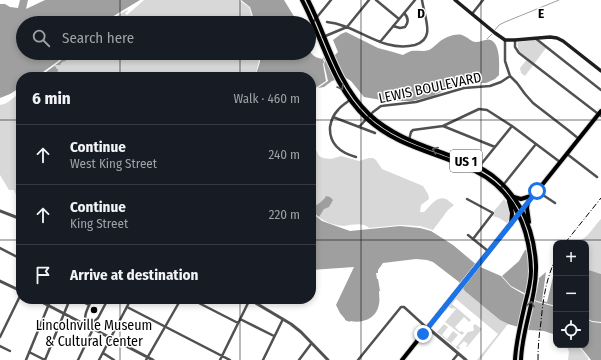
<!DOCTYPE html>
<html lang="en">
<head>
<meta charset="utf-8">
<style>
	:root { --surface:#171b24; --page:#242831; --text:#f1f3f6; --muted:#9ea1a6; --line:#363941 }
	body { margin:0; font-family:"Fira Sans Condensed",sans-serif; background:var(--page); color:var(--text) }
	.controls { position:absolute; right:12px; bottom:12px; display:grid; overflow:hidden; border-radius:8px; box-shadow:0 2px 6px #0003 }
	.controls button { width:36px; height:36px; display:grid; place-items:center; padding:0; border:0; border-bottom:1px solid var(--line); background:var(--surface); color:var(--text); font:20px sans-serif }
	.stop { position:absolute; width:12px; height:12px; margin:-9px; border:3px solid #1a73e8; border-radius:50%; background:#fff }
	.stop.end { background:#1a73e8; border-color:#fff; box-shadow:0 1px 4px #0008 }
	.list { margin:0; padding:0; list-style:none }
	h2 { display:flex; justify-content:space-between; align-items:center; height:52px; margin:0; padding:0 16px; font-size:17px }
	h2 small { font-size:13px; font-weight:400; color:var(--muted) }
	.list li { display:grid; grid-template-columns:26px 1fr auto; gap:12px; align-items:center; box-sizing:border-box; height:60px; padding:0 16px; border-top:1px solid var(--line) }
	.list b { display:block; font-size:15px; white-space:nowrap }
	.list p { margin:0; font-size:13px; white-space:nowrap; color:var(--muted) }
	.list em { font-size:13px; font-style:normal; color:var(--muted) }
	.icon { flex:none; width:22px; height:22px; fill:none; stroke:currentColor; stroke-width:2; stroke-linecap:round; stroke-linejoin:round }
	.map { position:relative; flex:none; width:601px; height:360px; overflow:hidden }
	.search { position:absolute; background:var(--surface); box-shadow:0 2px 6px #0003; left:16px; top:16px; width:300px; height:44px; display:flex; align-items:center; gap:10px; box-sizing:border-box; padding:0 14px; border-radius:22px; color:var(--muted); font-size:15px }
	.panel { position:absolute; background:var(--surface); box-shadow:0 2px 6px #0003; left:16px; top:72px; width:300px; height:232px; border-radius:16px }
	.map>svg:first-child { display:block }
	.green { fill:#d8d8d8 }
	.water { fill:#9f9f9f }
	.pier { fill:#fff }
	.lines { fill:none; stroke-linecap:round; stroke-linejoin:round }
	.stream { stroke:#9f9f9f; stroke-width:1 }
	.primary-casing { stroke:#dbdbdb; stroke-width:6 }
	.trunk-casing { stroke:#dbdbdb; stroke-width:6 }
	.minor { stroke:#515151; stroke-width:2.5 }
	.tertiary { stroke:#515151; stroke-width:3 }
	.secondary { stroke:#1e1e1e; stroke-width:3.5 }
	.primary { stroke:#000; stroke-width:4 }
	.trunk { stroke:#000; stroke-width:4 }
	.rail { stroke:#000; stroke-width:1; stroke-dasharray:6 2 1 2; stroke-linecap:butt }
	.oneway { stroke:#595959 }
	.route { stroke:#1a73e8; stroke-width:5 }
	.grid { fill:none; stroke:#000; stroke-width:1; stroke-opacity:0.55 }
	.poi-dot { fill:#000; stroke:#fff; stroke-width:1.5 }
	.labels { text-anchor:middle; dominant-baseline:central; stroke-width:3; stroke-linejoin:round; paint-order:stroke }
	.shield { fill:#fff; stroke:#4c4c4c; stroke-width:1 }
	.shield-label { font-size:13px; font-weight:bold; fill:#000 }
	.street-label { font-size:14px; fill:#000; stroke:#fff }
	.poi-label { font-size:14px; fill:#000; stroke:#fff }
	.grid-label { font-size:13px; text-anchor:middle; font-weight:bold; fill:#000; stroke:#fff; stroke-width:3; stroke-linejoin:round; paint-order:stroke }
</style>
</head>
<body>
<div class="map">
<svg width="601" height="360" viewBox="0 0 601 360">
	<rect width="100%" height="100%" fill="#fff"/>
	<path class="green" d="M144 0H239L249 7 254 23H113L115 21 114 18 115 17 127 10 128 11 125 13 127 15C133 10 138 5 144 0Z
		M535 40 546 48 525 76 521 73 520 68 528 58C522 54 516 50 518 42Z
		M73 53H259C259 61 258 71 253 77H51L57 72V68L55 66V65L66 60 64 58 65 57 69 59 70 56Z
		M21 93V201L16 195 14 190H9L0 175V105C9 104 14 96 21 93Z
		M311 149 316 150 319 156 323 158 331 159 341 156 359 161 369 158H373L376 160 382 169 423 186 428 194 429 199 421 205 420 212H424C430 207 436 195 446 199 448 200 451 203 454 205L448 210 433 230 420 226 400 225 369 228C363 222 352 225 344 226 337 226 324 222 319 217L326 198 324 200 311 209Z
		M504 199C510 207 512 215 507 223L499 218 493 216 495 213 494 211Z
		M601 219V274L586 269V243H575C590 237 591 229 601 219Z
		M463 288 500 320 508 324 480 360H477L498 334 456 299 452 304 471 320 469 322 464 317 455 327 460 332 462 331 464 333 462 335 445 322 456 309 453 308 452 309 449 307 445 312V311Z
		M444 324 448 327 442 335 447 339 453 331 458 335 451 343 456 347 468 332 473 331 474 330 473 326 475 324 482 329 467 347 466 346 468 344 464 341 459 346 460 348 459 350 433 329 437 332Z
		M566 345C580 345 580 348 588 358V360H568L569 352Z"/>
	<path class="water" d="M20 0H28L26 9 45 0H140L102 23H23V53H67L57 62 36 77H21V87L10 94 0 98V4H5L10 7 18 8Z
		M241 0H284L298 23H255L250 7Z
		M346 32 378 48 393 52 403 55C405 54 408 52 411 51 417 50 423 52 429 50 433 48 434 46 437 44 443 38 454 33 462 35 468 37 471 42 476 42 481 42 487 38 491 40 501 45 499 66 499 75L495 79 486 83H467L458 85 432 96 412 101H387L364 97 351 81 346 78H343L334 56 338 52 333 40 341 34Z
		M309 49C312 56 316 58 323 59L324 62 323 64 326 81 311 91V77H255L260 62V53H309Z
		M69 53H73L70 56 71 58 70 59 65 57 64 58 66 61 62 62 60 65H55V66L58 70 57 75 51 77H48L46 72 58 63Z
		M326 57 335 80 332 81 324 87 318 88 328 81 324 64 325 61 324 59 322 58Z
		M326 196 330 197 333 200 329 207 324 209 319 217 311 211V209C315 206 325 200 326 196Z
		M311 212 322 221 350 231 400 226 420 228 431 231 453 245 478 266 501 276 511 287 537 302 556 307V335L544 331 529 330 508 324 500 320 465 291 459 282 433 262 427 260 416 259 383 263 378 270V273H376L377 279H378L380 291H379C379 296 380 300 379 304 377 318 363 324 350 321V322L345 320V319L340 313 336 305 354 267 311 270Z
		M528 249 529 272 526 294 511 286 502 276 519 261 525 250Z
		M556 269V306L537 301 533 299 539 278 546 272 542 301 547 302 554 273Z
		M586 269 601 274V322L592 321 586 318Z
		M586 319 592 322 601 323V360H591L579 345H586Z"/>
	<path class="pier" d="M531 272 528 294 532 297 536 276 539 275V280L528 331 518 328Z"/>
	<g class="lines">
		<path class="stream" d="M495 30 499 25 505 22 559 0
			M487 39 492 34"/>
		<g class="primary-casing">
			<path id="primary" d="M534 195 601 111
				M402 360 520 212"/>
		</g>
		<g class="trunk-casing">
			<path id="trunk" d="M302 0C323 40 332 86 366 118 398 148 437 152 475 171 514 190 530 229 531 271 531 282 528 293 525 304 521 322 516 341 515 360
				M308 0C328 39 336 82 369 114 392 136 422 145 451 156 466 161 480 166 492 175 504 184 513 195 520 207 530 225 535 245 536 265 537 297 522 328 521 360
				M514 197 521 199 534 195
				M509 201 512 213 511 224
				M528 202 527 208 529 222"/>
		</g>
		<path class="minor" d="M376 0 399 19
			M472 14 483 0
			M313 22 331 0
			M327 22C358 25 381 53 415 45 421 43 426 40 427 33 429 26 423 8 422 0
			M393 26 400 28 405 27C409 22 408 17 404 13
			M323 37 347 27 369 0
			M535 38 601 90
			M505 40V61L510 76 517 83 525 94 533 103 568 130 579 139
			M515 40V47L519 53 601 116
			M380 42 415 0
			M350 100C346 103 341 106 338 110 333 115 331 121 330 127 329 144 341 153 356 157
			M333 117 375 133
			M443 126 479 109 487 110 512 126 560 162
			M359 127 373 112 381 106 416 102 464 88 490 86 501 82 510 76
			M409 140 411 132 413 130 443 126 495 147
			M567 154 597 177
			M478 168 512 126
			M500 189 536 144
			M537 191 555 203
			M467 199 493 213 473 239
			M468 235 488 251
			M0 248 21 259
			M77 299 89 305
			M191 299 238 323
			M127 307 230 360
			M240 319 274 336
			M86 325C83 315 88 308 92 299
			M89 326 98 318 108 299
			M0 337 21 294
			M0 346 10 351
			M29 352 45 360 70 299
			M103 353 114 360
			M26 360 51 299
			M78 360 93 329
			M99 360 131 299
			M146 360 181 299
			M220 360 250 299
			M263 360 283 319
			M299 360 311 344
			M358 360 401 307H404L427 328
			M453 360 458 354"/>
		<path class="tertiary" d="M0 211 21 219
			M0 281 21 291
			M36 299 153 360
			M249 299 291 324 301 332 328 360
			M428 328 466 360"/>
		<path class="secondary" d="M455 0 495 33 505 40H515L550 37 557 38 563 41 601 71"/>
		<use href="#primary" class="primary"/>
		<use href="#trunk" class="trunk"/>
		<path class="rail" d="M565 243 601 198
			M538 360C538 347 539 335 541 322 543 299 546 279 556 258"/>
	</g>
	<defs><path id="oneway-chevron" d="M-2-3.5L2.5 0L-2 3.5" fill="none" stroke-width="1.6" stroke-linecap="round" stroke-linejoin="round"/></defs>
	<g class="oneway">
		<use href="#oneway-chevron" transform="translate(341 87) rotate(59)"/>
		<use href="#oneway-chevron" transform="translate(435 150) rotate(-159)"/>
		<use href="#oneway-chevron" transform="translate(531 304) rotate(-77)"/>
	</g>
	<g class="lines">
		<path class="route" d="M423 334 537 191"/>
	</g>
	<path class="grid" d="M120 0V23M240 0V23M361 0V360M481 0V360M120 53V77M240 53V77M0 120H21M311 120H601M0 240H21M311 240H601M120 299V360M240 299V360"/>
	<circle class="poi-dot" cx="94" cy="310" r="4"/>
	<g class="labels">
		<rect class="shield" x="450" y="150" width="32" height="22" rx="3"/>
		<g class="shield-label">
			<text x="466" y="161">US 1</text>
		</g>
		<g class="street-label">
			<text transform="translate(430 88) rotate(-12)">LEWIS BOULEVARD</text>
		</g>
		<g class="poi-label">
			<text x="94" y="325">Lincolnville Museum<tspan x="94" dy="16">&amp; Cultural Center</tspan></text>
		</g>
	</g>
	<g class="grid-label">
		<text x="421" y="18">D</text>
		<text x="541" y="18">E</text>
	</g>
</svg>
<div class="controls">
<button>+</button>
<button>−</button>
<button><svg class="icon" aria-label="locate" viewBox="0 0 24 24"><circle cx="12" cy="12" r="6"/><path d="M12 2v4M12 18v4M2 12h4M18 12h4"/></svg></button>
</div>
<div class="stop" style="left:537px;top:191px"></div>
<div class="stop end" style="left:423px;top:334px"></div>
<div class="search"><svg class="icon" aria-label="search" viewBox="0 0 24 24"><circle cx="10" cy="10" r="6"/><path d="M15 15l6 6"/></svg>Search here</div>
<section class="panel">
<h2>6 min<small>Walk · 460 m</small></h2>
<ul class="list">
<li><svg class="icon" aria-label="ahead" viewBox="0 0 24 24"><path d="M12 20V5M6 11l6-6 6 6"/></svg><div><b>Continue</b><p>West King Street</p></div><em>240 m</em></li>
<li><svg class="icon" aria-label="ahead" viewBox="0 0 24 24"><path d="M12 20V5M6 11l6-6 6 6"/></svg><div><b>Continue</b><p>King Street</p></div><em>220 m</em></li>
<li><svg class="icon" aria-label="arrive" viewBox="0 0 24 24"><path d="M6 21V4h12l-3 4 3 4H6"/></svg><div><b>Arrive at destination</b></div></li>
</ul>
</section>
</div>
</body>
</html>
